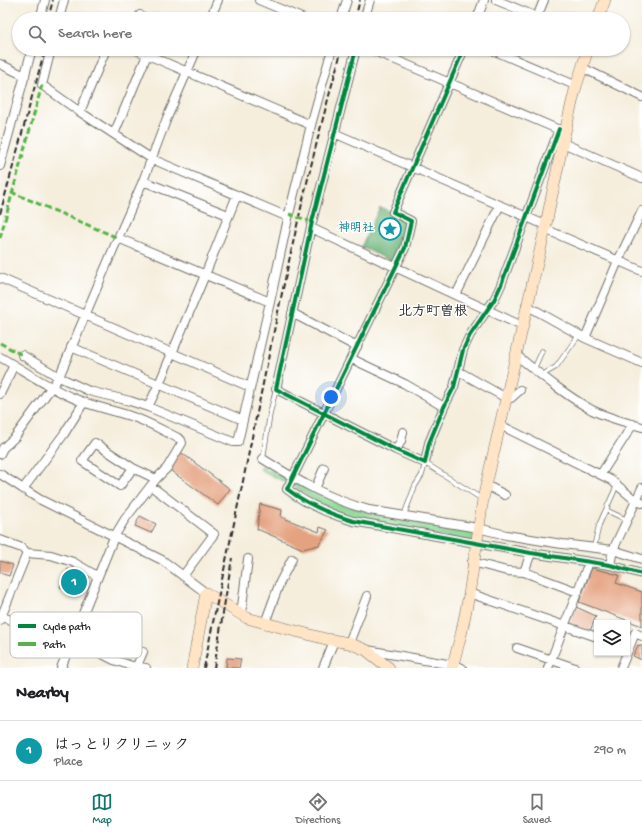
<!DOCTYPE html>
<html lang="en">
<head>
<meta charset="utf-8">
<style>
	:root { --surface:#fff; --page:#f6f6f6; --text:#202124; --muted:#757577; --line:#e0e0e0; --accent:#0f766e }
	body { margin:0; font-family:"Gochi Hand","Klee One",sans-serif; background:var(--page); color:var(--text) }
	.controls { position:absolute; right:12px; bottom:12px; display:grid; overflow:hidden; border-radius:0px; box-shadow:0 1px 3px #0004 }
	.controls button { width:36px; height:36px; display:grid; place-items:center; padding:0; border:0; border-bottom:1px solid var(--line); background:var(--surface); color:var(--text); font:20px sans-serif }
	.you { position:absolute; left:331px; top:397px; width:14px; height:14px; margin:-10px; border:3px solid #fff; border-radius:50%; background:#1a73e8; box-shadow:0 0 0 6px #1a73e833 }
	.badge { display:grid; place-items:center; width:26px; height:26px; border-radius:50%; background:var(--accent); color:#fff; font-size:13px; font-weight:700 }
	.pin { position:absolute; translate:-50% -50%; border:2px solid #fff; box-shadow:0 1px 4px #0006 }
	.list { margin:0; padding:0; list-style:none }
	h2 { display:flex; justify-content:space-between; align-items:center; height:52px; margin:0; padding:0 16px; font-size:17px }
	h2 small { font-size:13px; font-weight:400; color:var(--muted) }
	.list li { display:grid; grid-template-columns:26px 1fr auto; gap:12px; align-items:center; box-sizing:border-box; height:60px; padding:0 16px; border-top:1px solid var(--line) }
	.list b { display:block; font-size:15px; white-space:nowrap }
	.list p { margin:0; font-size:13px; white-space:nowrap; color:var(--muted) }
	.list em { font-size:13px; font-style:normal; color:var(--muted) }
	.icon { flex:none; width:22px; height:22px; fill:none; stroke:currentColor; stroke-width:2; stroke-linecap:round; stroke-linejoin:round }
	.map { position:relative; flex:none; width:642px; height:668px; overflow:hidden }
	.search { position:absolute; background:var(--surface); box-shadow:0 1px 3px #0004; left:12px; right:12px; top:12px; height:44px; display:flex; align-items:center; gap:10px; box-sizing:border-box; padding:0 14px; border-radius:22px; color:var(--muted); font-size:15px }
	.sheet { height:112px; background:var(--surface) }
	nav { display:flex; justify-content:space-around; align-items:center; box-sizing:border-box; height:56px; border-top:1px solid var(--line); background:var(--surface); font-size:11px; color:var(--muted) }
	nav a { display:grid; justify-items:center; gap:2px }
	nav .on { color:var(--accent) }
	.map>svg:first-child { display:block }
	.green { fill:#88d593; stroke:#5a805f }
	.forest { fill:#6eb67d; stroke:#4c7054 }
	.building { fill:#e5a280 }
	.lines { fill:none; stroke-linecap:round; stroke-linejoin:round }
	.lane-casing { stroke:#726f69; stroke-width:5.5 }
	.street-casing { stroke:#726f69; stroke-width:10 }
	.secondary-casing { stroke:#726f69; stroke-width:12 }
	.lane { stroke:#fff; stroke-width:4 }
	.street { stroke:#fff; stroke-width:8 }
	.secondary { stroke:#ffe4c6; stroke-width:11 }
	.rail { stroke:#2b2b2b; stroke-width:2; stroke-dasharray:6 3; stroke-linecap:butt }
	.quiet { stroke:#56b246; stroke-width:3; stroke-dasharray:6 3; stroke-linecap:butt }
	.cycleway-casing { stroke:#fff; stroke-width:6 }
	.cycleway { stroke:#00873e; stroke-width:4 }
	.labels { text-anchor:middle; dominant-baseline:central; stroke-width:3; stroke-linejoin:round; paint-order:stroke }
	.culture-label { font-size:12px; font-weight:bold; fill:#0d838f; stroke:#fff; text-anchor:end }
	.quarter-label { font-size:14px; font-weight:bold; fill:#2b2b2b; stroke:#fff }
	.key { fill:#fff; stroke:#bfbfbf; stroke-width:1 }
	.key-label { font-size:11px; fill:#2b2b2b }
</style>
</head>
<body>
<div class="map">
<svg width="642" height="668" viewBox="0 0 642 668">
	<rect width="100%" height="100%" fill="#fff"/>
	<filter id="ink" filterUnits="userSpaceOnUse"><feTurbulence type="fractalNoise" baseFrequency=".025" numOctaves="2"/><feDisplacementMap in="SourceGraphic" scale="8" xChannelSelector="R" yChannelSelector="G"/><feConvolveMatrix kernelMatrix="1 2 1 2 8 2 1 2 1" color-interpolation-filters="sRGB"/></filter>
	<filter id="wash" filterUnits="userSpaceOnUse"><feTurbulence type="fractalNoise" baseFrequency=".012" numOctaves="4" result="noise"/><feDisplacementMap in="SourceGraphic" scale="16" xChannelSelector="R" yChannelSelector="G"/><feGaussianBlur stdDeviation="0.9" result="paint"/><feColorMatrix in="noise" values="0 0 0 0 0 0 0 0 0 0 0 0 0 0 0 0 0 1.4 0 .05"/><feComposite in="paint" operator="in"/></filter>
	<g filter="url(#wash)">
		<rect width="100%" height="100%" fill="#f5eedd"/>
		<path class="green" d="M260 466 353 505 478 528 475 543 338 516 295 487 261 470Z"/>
		<path class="forest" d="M380 207 411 221 398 264 361 247Z"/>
		<g id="blocks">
			<path class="building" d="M179 451 230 489 218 505 167 468Z
				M260 504 282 510 281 517 319 532 320 527 328 530 319 545 303 549 257 529Z
				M140 516 156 524 151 533 135 526Z
				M0 561 13 565 9 576 0 573Z
				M592 568 619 575 616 583 642 592V626L579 602Z
				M68 569 88 577 79 595 60 587Z
				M576 607 596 616 590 631 570 623Z
				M638 645 642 646V660L633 656Z
				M227 658 241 659 239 668H226Z"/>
		</g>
	</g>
	<g filter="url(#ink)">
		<use href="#blocks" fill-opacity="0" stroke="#726f69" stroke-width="1"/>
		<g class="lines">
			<g class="lane-casing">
				<path id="lane" d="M534 369 542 351
					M542 375 556 367 579 335
					M263 459 270 413 276 389
					M606 510 627 520
					M404 515 415 486 422 475 425 463 482 499
					M594 547 599 525 617 485"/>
			</g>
			<g class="street-casing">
				<path id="street" d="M259 0 304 19
					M496 0 542 19
					M537 17 544 0
					M40 19 45 0
					M59 19 64 0
					M139 19 140 15
					M210 19 218 0
					M341 19 347 0
					M364 19 370 0
					M477 19 484 0
					M51 49 42 85 80 112 152 159 288 217
					M134 49 311 125
					M356 49 312 222 276 389 396 450 425 463 429 443 444 407 454 387 463 350 470 335 494 300 501 285 559 129
					M370 49 562 131
					M464 49 393 212 411 221 405 248 287 489C306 504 330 514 353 521L531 553 610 565 642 574
					M490 49 577 86
					M0 64 25 76
					M583 68 642 97
					M80 112 106 49
					M334 133 545 225
					M114 134 147 55
					M563 143 642 178
					M0 166 32 49
					M143 181 228 215
					M311 228 522 326
					M545 229 642 271
					M118 238 270 302
					M0 278 250 387
					M456 295 500 205
					M526 305 585 338 642 363
					M292 313 357 347
					M585 338 618 261 642 211
					M71 347 243 420
					M22 355 59 377 89 391 130 401 148 407 233 442H238L270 302 289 214 311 125 332 49
					M516 355C540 374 565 395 592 410 608 418 625 422 642 427
					M0 357C25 371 50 389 78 400 95 407 113 410 130 416 147 421 162 430 178 438L181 440 182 443 167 468 156 479 125 519 114 537 61 668
					M352 359 405 384 444 407
					M458 371 506 398H511L520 390
					M0 394 14 365
					M148 407 159 384 205 275 237 195
					M500 425 611 480 636 501 642 503
					M396 450 401 441 403 432
					M0 454 3 448 15 437 59 377 118 238 143 181 167 118 197 49
					M263 459C296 480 331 500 369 510L478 528 506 535 562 544 613 550 642 559
					M133 468 120 486 82 461 95 443 133 468 156 479
					M0 474 39 499 162 560 206 593
					M601 474 633 424
					M486 485 505 495
					M151 486 214 534 183 576
					M23 489 64 434 84 402
					M315 489 324 468
					M0 540 22 548 27 553 51 555 73 562 97 576
					M531 553 524 572 578 592
					M472 562 507 571 524 572
					M610 565 613 550 642 488
					M469 593 597 637
					M241 614 248 559
					M0 616 94 650 114 660 132 666 146 668
					M0 620 27 553
					M265 623 280 582 292 559
					M349 643 367 596
					M517 648 575 668
					M367 650 453 665 462 668
					M136 668 143 652
					M323 668 334 641
					M548 668 589 562
					M621 668 635 633 642 636"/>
			</g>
			<g class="secondary-casing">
				<path id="secondary" d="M598 19 605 0
					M192 668 206 593 247 618 265 623 326 639 349 643 366 650 389 668
					M452 668 461 635 469 595 483 499 545 229 565 132 575 90 588 49"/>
			</g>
			<use href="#lane" class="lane"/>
			<use href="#street" class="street"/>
			<use href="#secondary" class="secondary"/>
			<path class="rail" d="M48 19 53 0
				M355 19 360 0
				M0 214 45 49
				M204 668C216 605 230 543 243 481 273 336 301 191 342 49
				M214 668 232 558"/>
			<path class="quiet" d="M11 192 118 238
				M289 214 312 222
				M0 238 42 85
				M0 343 22 355"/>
			<g class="cycleway-casing">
				<path id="cycleway" d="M356 49 312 222 276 389 396 450 425 463 429 443 444 407 454 387 463 350 470 335 494 300 501 285 559 129
					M464 49 393 212 411 221 405 248 287 489C306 504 330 514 353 521L531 553 610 565 642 574"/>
			</g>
			<use href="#cycleway" class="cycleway"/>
		</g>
	</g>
	<defs>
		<g id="sight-ring" transform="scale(1.15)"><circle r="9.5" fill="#fff" stroke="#0f9aa8" stroke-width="1.5"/><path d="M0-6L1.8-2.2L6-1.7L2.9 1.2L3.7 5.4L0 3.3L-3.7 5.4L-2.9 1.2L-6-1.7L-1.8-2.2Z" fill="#0f9aa8"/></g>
	</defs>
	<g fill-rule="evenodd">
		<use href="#sight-ring" x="390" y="229"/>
	</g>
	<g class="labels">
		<g class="culture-label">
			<text x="374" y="229">神明社</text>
		</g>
		<g class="quarter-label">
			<text x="433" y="312">北方町曽根</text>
		</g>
	</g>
	<rect x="10" y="612" width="132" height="46" rx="6" class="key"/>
	<rect x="18" y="624" width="18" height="4" fill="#00873e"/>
	<rect x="18" y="642" width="18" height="4" fill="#56b246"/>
	<g class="key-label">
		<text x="43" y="630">Cycle path</text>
		<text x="43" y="648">Path</text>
	</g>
</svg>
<div class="controls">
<button><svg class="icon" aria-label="layers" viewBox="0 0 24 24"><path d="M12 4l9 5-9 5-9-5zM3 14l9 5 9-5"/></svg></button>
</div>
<div class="you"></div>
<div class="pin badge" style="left:74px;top:582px;background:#0f9aa8">1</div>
<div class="search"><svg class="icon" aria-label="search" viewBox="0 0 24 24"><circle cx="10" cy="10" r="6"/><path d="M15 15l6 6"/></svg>Search here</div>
</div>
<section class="sheet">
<h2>Nearby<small></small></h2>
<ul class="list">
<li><span class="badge" style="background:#0f9aa8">1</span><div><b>はっとりクリニック</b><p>Place</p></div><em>290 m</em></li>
</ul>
</section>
<nav>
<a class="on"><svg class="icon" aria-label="map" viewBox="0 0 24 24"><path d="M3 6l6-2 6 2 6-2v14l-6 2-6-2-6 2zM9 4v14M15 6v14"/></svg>Map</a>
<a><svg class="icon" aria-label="directions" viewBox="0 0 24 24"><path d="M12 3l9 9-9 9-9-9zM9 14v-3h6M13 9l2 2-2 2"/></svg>Directions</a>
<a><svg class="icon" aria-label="saved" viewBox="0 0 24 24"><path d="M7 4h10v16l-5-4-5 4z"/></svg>Saved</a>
</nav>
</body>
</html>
